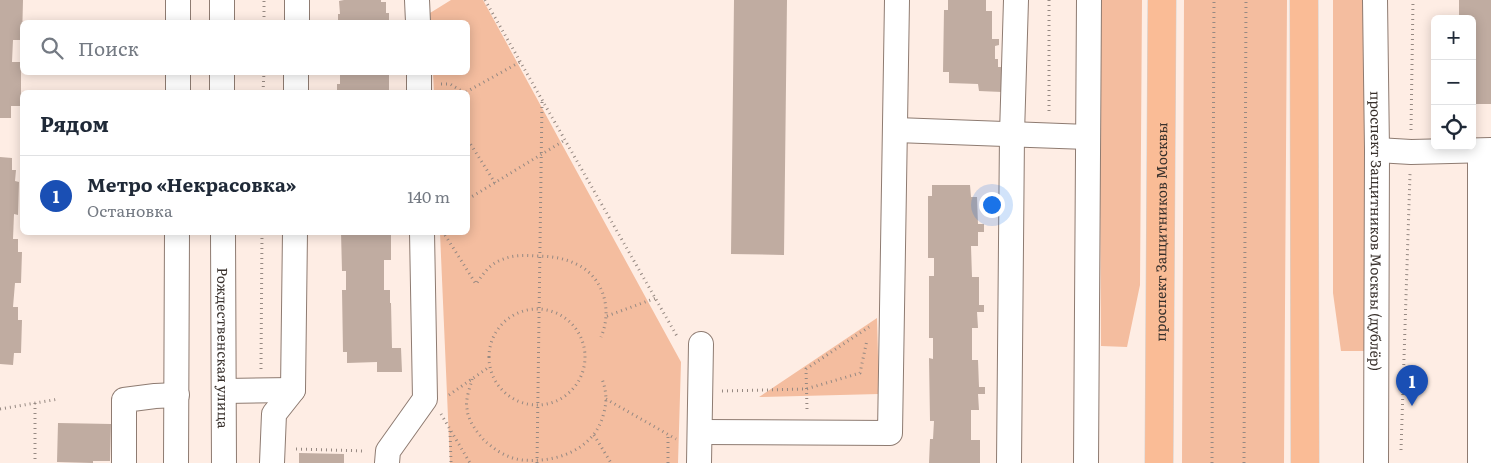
<!DOCTYPE html>
<html lang="ru">
<head>
<meta charset="utf-8">
<style>
	:root { --surface:#fff; --page:#f6f6f7; --text:#1f2937; --muted:#747a83; --line:#e0e1e3; --accent:#1a73e8 }
	body { margin:0; font-family:Literata,serif; background:var(--page); color:var(--text) }
	.controls { position:absolute; right:15px; top:15px; display:grid; overflow:hidden; border-radius:8px; box-shadow:0 2px 12px #0003 }
	.controls button { width:45px; height:45px; display:grid; place-items:center; padding:0; border:0; border-bottom:1px solid var(--line); background:var(--surface); color:var(--text); font:25px sans-serif }
	.you { position:absolute; left:991px; top:204px; width:18px; height:18px; margin:-12px; border:4px solid #fff; border-radius:50%; background:#1a73e8; box-shadow:0 0 0 8px #1a73e833 }
	.badge { display:grid; place-items:center; width:32px; height:32px; border-radius:50%; background:var(--accent); color:#fff; font-size:16px; font-weight:700 }
	.pin { position:absolute; translate:-50% -41px; filter:drop-shadow(0 1px 2px #0008) }
	.pin::after { content:''; position:absolute; top:26px; width:18px; height:15px; background:inherit; clip-path:polygon(0 0,100% 0,50% 100%) }
	.list { margin:0; padding:0; list-style:none }
	h2 { display:flex; justify-content:space-between; align-items:center; height:65px; margin:0; padding:0 20px; font-size:21px }
	h2 small { font-size:16px; font-weight:400; color:var(--muted) }
	.list li { display:grid; grid-template-columns:32px 1fr auto; gap:15px; align-items:center; box-sizing:border-box; height:80px; padding:0 20px; border-top:1px solid var(--line) }
	.list b { display:block; font-size:19px; white-space:nowrap }
	.list p { margin:0; font-size:16px; white-space:nowrap; color:var(--muted) }
	.list em { font-size:16px; font-style:normal; color:var(--muted) }
	.icon { flex:none; width:28px; height:28px; fill:none; stroke:currentColor; stroke-width:2; stroke-linecap:round; stroke-linejoin:round }
	.map { position:relative; flex:none; width:1491px; height:463px; overflow:hidden }
	.search { position:absolute; background:var(--surface); box-shadow:0 2px 12px #0003; left:20px; top:20px; width:450px; height:55px; display:flex; align-items:center; gap:12px; box-sizing:border-box; padding:0 18px; border-radius:8px; color:var(--muted); font-size:19px }
	.panel { position:absolute; background:var(--surface); box-shadow:0 2px 12px #0003; left:20px; top:90px; width:450px; height:145px; border-radius:8px }
	.map>svg:first-child { display:block }
	.green { fill:#f4bd9f }
	.building { fill:#c0aca1 }
	.lines { fill:none; stroke-linecap:round; stroke-linejoin:round }
	.minor-casing { stroke:#8e7b71; stroke-width:26 }
	.major-casing { stroke:#d3d2d1; stroke-width:29 }
	.path { stroke:#968982; stroke-width:3; stroke-dasharray:1 4; stroke-linecap:butt }
	.minor { stroke:#fff; stroke-width:24 }
	.major { stroke:#fabc96; stroke-width:28 }
	.labels { text-anchor:middle; dominant-baseline:central; stroke-width:4; stroke-linejoin:round; paint-order:stroke }
	.street-label { font-size:14px; fill:#39312c; stroke:#fefefe }
</style>
</head>
<body>
<div class="map">
<svg width="1491" height="463" viewBox="0 0 1491 463">
	<rect width="100%" height="100%" fill="#feede4"/>
	<path class="green" d="M451 0H483L681 362 678 463H450L440 233 468 232V92H434L433 73 468 72V22H431L430 13Z
		M1099 0H1142L1140 285 1127 347 1101 346Z
		M1184 0H1287L1284 463H1182Z
		M1333 0H1366L1365 351H1341L1333 293Z
		M877 318 879 394 759 397Z"/>
	<path class="building" d="M0 0H23L22 40H13L12 62H21V106H11V118H0Z
		M344 0H381V2H386V13H389V22H338V14H340L339 1Z
		M734 0H787L784 255 731 254Z
		M948 0H986V11H992V39H999V45L995 46V59H998V67H1002V92L979 91 978 84 949 83V72H943L944 10H948Z
		M1459 0H1491V104H1472V19H1459Z
		M340 72H389V92H337V84H340Z
		M0 157 12 158V170H16L15 181 19 182 18 215 14 214 13 239H18V252H22L21 283H15L13 307H18V320H22L21 353H14L13 365 0 364Z
		M932 185H970L971 197H977L978 224H984V232H978V246H971L972 277H979V305H984V312H977L978 328H972V360H978L979 387H985V394H978L979 410H971V440H980V463H929L930 439H933L934 421H930L929 358 933 359V338H929V276H934V258H928V196H932Z
		M341 232H391V260H384V290H390V303H391L392 348H401L402 372H377V362L347 363V352H343L342 290H346V271H342Z
		M58 423 111 424 110 461H93V463L57 462Z
		M299 453 344 454V463H299Z"/>
	<g class="lines">
		<g class="minor-casing">
			<g id="minor">
				<path d="M222 0V22"/>
				<path d="M417 0 418 22"/>
				<path id="s1" d="M1375 0 1377 150 1376 463"/>
				<path d="M178 22V0"/>
				<path d="M297 22V0"/>
				<path d="M222 72V92"/>
				<path d="M419 72V92"/>
				<path d="M178 92V72"/>
				<path d="M296 92V72"/>
				<path d="M896 130 1088 137"/>
				<path d="M1377 150 1411 152 1491 150"/>
				<path id="s2" d="M223 232 224 463"/>
				<path d="M224 391 293 390"/>
				<path d="M700 432 890 433 897 0"/>
				<path d="M124 463V400L155 396 177 395"/>
				<path d="M176 463 177 232"/>
				<path d="M272 463 274 414 293 390 295 232"/>
				<path d="M387 463 388 451 425 399 422 232"/>
				<path d="M699 463 701 344"/>
				<path d="M1009 463 1012 134 1016 0"/>
				<path d="M1086 463 1089 0"/>
				<path d="M1480 463V151"/>
			</g>
		</g>
		<g class="major-casing">
			<g id="major">
				<path d="M1304 0 1305 463"/>
				<path id="s3" d="M1159 463 1162 0"/>
			</g>
		</g>
		<path class="path" d="M485 0 678 338
			M1049 0V114
			M264 22V0
			M441 84H450L463 92
			M263 92 264 72
			M466 92 520 62
			M1411 130 1413 0
			M468 140 495 183
			M468 199 565 140
			M445 235 476 284C483 274 490 264 501 260 512 255 523 255 535 256 551 256 566 258 580 266 605 280 612 312 601 337
			M489 357a48 48 0 1 1 96 0a48 48 0 1 1-96 0Z
			M607 316 656 298
			M261 369 262 232
			M472 379C470 388 465 400 467 409 468 420 476 431 483 439 493 449 508 459 523 460 556 463 593 450 603 416 607 403 607 392 602 379
			M722 391 806 389 860 373 867 340
			M449 395 489 367
			M606 399 676 439
			M35 403V463
			M0 409 59 399
			M807 409 806 369 869 327
			M441 414 470 463
			M450 431 451 463
			M594 435 611 463
			M296 449 365 451
			M1401 450 1410 174
			M537 463 542 101
			M668 463V435
			M1212 463 1214 0
			M1244 463 1246 0"/>
		<use href="#minor" class="minor"/>
		<use href="#major" class="major"/>
	</g>
	<g class="labels">
		<g class="street-label">
			<text stroke="none"><textPath href="#s3" startOffset="231">проспект Защитников Москвы</textPath></text>
			<text stroke="none"><textPath href="#s1" startOffset="231">проспект Защитников Москвы (дублёр)</textPath></text>
			<text stroke="none"><textPath href="#s2" startOffset="116">Рождественская улица</textPath></text>
		</g>
	</g>
</svg>
<div class="controls">
<button>+</button>
<button>−</button>
<button><svg class="icon" aria-label="locate" viewBox="0 0 24 24"><circle cx="12" cy="12" r="6"/><path d="M12 2v4M12 18v4M2 12h4M18 12h4"/></svg></button>
</div>
<div class="you"></div>
<div class="pin badge" style="left:1412px;top:406px;background:#1a4fb4">1</div>
<div class="search"><svg class="icon" aria-label="search" viewBox="0 0 24 24"><circle cx="10" cy="10" r="6"/><path d="M15 15l6 6"/></svg>Поиск</div>
<section class="panel">
<h2>Рядом<small></small></h2>
<ul class="list">
<li><span class="badge" style="background:#1a4fb4">1</span><div><b>Метро «Некрасовка»</b><p>Остановка</p></div><em>140 m</em></li>
</ul>
</section>
</div>
</body>
</html>
